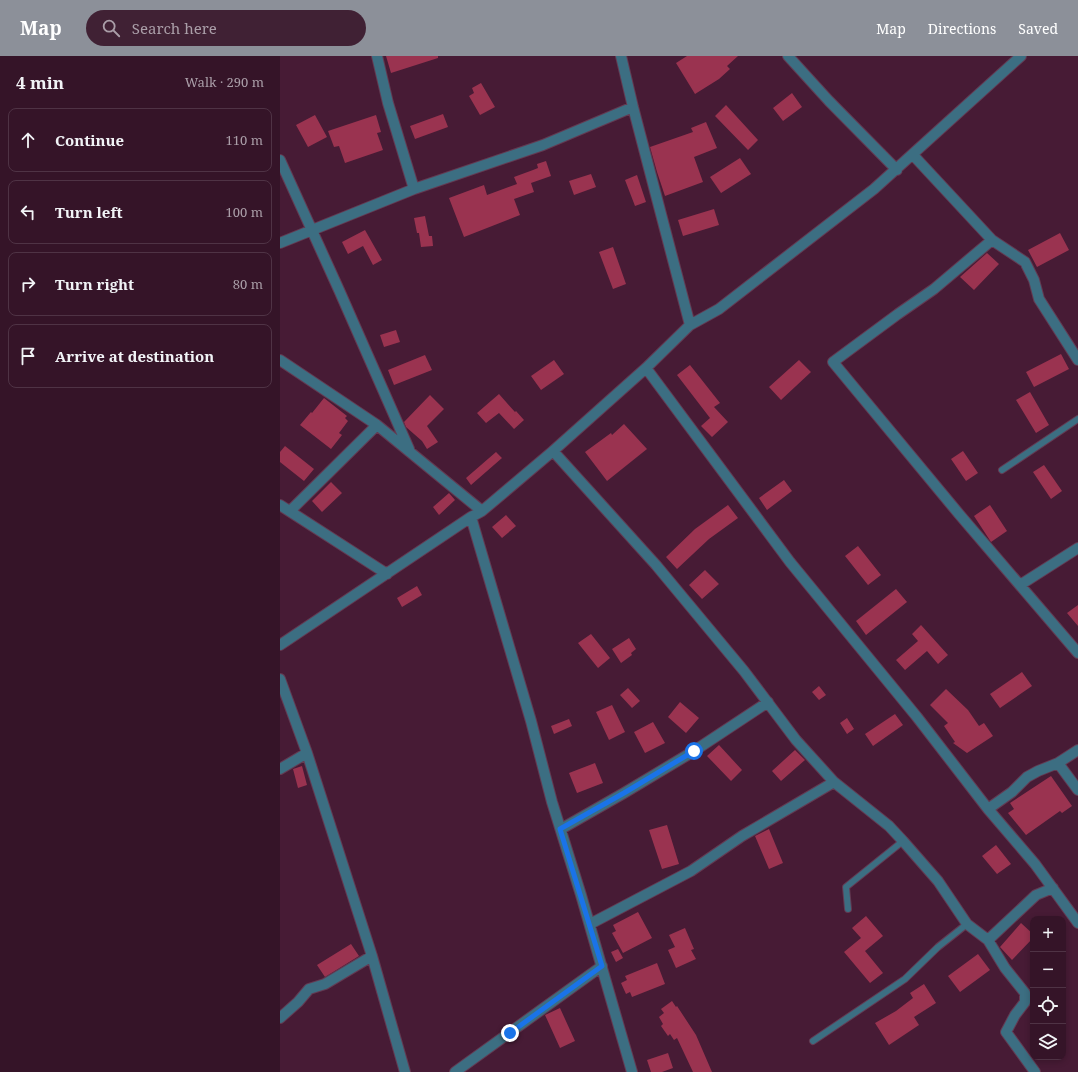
<!DOCTYPE html>
<html lang="en">
<head>
<meta charset="utf-8">
<style>
	:root { --surface:#351428; --page:#402134; --text:#f1f3f6; --muted:#aa9ea8; --line:#4f3345; --accent:#8c9099 }
	body { margin:0; font-family:"Noto Serif",serif; background:var(--page); color:var(--text) }
	.controls { position:absolute; right:12px; bottom:12px; display:grid; overflow:hidden; border-radius:8px; box-shadow:0 2px 6px #0003 }
	.controls button { width:36px; height:36px; display:grid; place-items:center; padding:0; border:0; border-bottom:1px solid var(--line); background:var(--surface); color:var(--text); font:20px sans-serif }
	.stop { position:absolute; width:12px; height:12px; margin:-9px; border:3px solid #1a73e8; border-radius:50%; background:#fff }
	.stop.end { background:#1a73e8; border-color:#fff; box-shadow:0 1px 4px #0008 }
	.list { margin:0; padding:0; list-style:none }
	h2 { display:flex; justify-content:space-between; align-items:center; height:52px; margin:0; padding:0 16px; font-size:17px }
	h2 small { font-size:13px; font-weight:400; color:var(--muted) }
	.list li { display:grid; grid-template-columns:26px 1fr auto; gap:12px; align-items:center; box-sizing:border-box; height:64px; margin:0 8px 8px; padding:0 8px; border:1px solid var(--line); border-radius:8px }
	.list b { display:block; font-size:15px; white-space:nowrap }
	.list em { font-size:13px; font-style:normal; color:var(--muted) }
	.icon { flex:none; width:22px; height:22px; fill:none; stroke:currentColor; stroke-width:2; stroke-linecap:round; stroke-linejoin:round }
	.map { position:relative; flex:none; width:798px; height:1016px; overflow:hidden }
	header { display:flex; align-items:center; gap:24px; box-sizing:border-box; height:56px; padding:0 20px; background:var(--accent); color:#fff }
	header strong { font-size:19px }
	nav { display:flex; gap:22px; margin-inline-start:auto; font-size:14px }
	.search { width:280px; height:36px; background:var(--page); display:flex; align-items:center; gap:10px; box-sizing:border-box; padding:0 14px; border-radius:22px; color:var(--muted); font-size:15px }
	main { display:flex }
	aside { flex:1; background:var(--surface) }
	.map>svg:first-child { display:block }
	.building { fill:#9a3350 }
	.lines { fill:none; stroke-linecap:round; stroke-linejoin:round }
	.service-casing { stroke:#633a52; stroke-width:8 }
	.minor-casing { stroke:#633a52; stroke-width:12 }
	.service { stroke:#3c6e82; stroke-width:6 }
	.minor { stroke:#3c6e82; stroke-width:10 }
	.route { stroke:#1a73e8; stroke-width:5 }
</style>
</head>
<body>
<header>
<strong>Map</strong>
<div class="search"><svg class="icon" aria-label="search" viewBox="0 0 24 24"><circle cx="10" cy="10" r="6"/><path d="M15 15l6 6"/></svg>Search here</div>
<nav><a>Map</a><a>Directions</a><a>Saved</a></nav>
</header>
<main>
<aside>
<h2>4 min<small>Walk · 290 m</small></h2>
<ul class="list">
<li><svg class="icon" aria-label="ahead" viewBox="0 0 24 24"><path d="M12 20V5M6 11l6-6 6 6"/></svg><div><b>Continue</b></div><em>110 m</em></li>
<li><svg class="icon" aria-label="left" viewBox="0 0 24 24"><path d="M17 20v-9H6M10 6l-5 5 5 5"/></svg><div><b>Turn left</b></div><em>100 m</em></li>
<li><svg class="icon" aria-label="right" viewBox="0 0 24 24"><path d="M7 20v-9h11M14 6l5 5-5 5"/></svg><div><b>Turn right</b></div><em>80 m</em></li>
<li><svg class="icon" aria-label="arrive" viewBox="0 0 24 24"><path d="M6 21V4h12l-3 4 3 4H6"/></svg><div><b>Arrive at destination</b></div></li>
</ul>
</aside>
<div class="map">
<svg width="798" height="1016" viewBox="0 0 798 1016">
	<rect width="100%" height="100%" fill="#471b35"/>
	<path class="building" d="M106 0H158V2L111 17Z
		M407 0H458L447 10 450 13 439 23 415 38 396 7Z
		M201 27 215 51 200 59 189 40 194 37 192 32Z
		M512 37 522 51 503 65 493 52Z
		M446 49 478 84 468 94 435 60Z
		M163 58 168 71 135 83 130 70Z
		M35 59 47 81 28 91 16 69Z
		M96 59 101 76 97 77 103 94 65 107 59 90 54 91 48 75Z
		M426 66 437 92 414 101 423 126 385 140 377 116 370 91 413 76 411 72Z
		M460 102 471 118 441 137 430 121Z
		M266 105 271 120 251 127 254 136 234 143 240 159 184 181 169 142 204 129 207 139 237 128 234 121 253 114 258 112 257 108Z
		M311 118 316 131 294 139 289 125Z
		M357 119 366 146 355 150 345 124Z
		M434 153 439 169 403 180 398 164Z
		M145 160 149 180H152L153 190 141 191 139 177H137L134 162Z
		M85 174 102 204 93 209 83 190 68 198 62 186Z
		M780 177 789 194 757 211 748 194Z
		M333 191 346 228 333 233 319 196Z
		M707 197 719 208 694 234 680 221Z
		M116 274 120 286 104 291 100 279Z
		M781 298 789 313 754 331 746 316Z
		M145 299 152 314 114 329 108 314Z
		M274 304 284 318 261 334 251 320Z
		M519 304 531 316 501 344 489 331Z
		M410 309 440 347 434 351 448 366 432 381 421 370 430 362 397 319Z
		M750 336 769 369 756 377 736 344Z
		M219 338 235 356 236 355 244 364 234 373 219 357 206 367 197 357Z
		M150 339 164 353 147 370 158 386 147 393 142 385 126 371 124 366Z
		M44 342 67 360 65 362 68 365 59 377 62 379 51 393 20 369 31 356 32 357Z
		M344 368 367 393 327 425 305 396 331 377 332 379Z
		M5 390 34 413 24 425 0 406V396Z
		M683 395 698 417 686 425 671 403Z
		M216 396 222 402 191 429 186 422Z
		M764 409 782 435 771 443 753 416Z
		M504 424 512 435 487 454 479 442Z
		M51 426 62 437 42 456 32 445Z
		M169 437 175 444 159 459 153 451Z
		M448 449 458 462 429 483 397 513 386 501 415 473Z
		M710 449 727 475 711 486 694 460Z
		M226 459 236 470 222 482 212 471Z
		M578 490 601 519 588 529 565 500Z
		M425 514 439 528 422 543 409 529Z
		M137 530 142 539 122 551 117 542Z
		M616 533 627 546 586 579 576 565Z
		M798 549V570L787 557Z
		M641 569 668 599 658 608 647 595 625 614 616 604 638 585 632 578Z
		M311 578 330 602 318 612 298 587Z
		M349 582 356 593 351 597 352 599 341 607 332 593Z
		M742 616 752 630 720 652 710 638Z
		M539 630 546 639 539 644 532 636Z
		M348 632 360 645 352 652 340 639Z
		M666 633 688 654 699 670 704 667 713 680 687 697 673 687 675 686 664 670 668 667 650 649Z
		M400 646 419 662 406 677 388 661Z
		M332 649 345 676 329 684 316 656Z
		M615 658 623 669 593 690 585 678Z
		M567 662 574 673 567 678 560 667Z
		M289 663 292 670 274 678 271 670Z
		M373 666 385 687 365 697 354 676Z
		M439 689 462 714 451 725 427 700Z
		M515 694 525 704 501 725 492 715Z
		M315 707 323 727 297 737 289 717Z
		M22 710 27 729 18 732 13 713Z
		M771 720 792 750 782 757 780 755 746 779 728 757 734 753 730 747Z
		M387 769 399 808 382 813 369 774Z
		M489 773 503 807 489 813 475 780Z
		M716 789 731 808 717 818 702 800Z
		M358 856 372 882 343 897 332 877 336 875 333 869Z
		M586 860 603 880 585 895 603 917 590 927 564 896 581 882 572 872Z
		M741 867 753 878V882L732 904 720 891Z
		M405 872 414 893 411 894 416 903 396 912 388 894 395 891 389 879Z
		M71 888 79 900 45 921 37 909Z
		M338 893 343 902 336 906 331 896Z
		M698 898 710 914 680 936 668 920Z
		M377 907 385 928 352 941 350 936 346 938 341 927 347 924 345 920Z
		M644 928 656 947 634 961 639 969 609 989 595 967 616 955 633 942 630 937Z
		M392 945 396 951 397 950 416 979 432 1016H413L397 982 394 984 390 978 388 980 381 970 383 968 379 961 384 957 381 953Z
		M280 952 295 985 280 992 265 959Z
		M388 997 393 1012 382 1016H371L367 1004Z"/>
	<g class="lines">
		<g class="service-casing">
			<path id="service" d="M722 414 798 363
				M568 853 566 831 623 785
				M533 985 625 923 658 891 687 868"/>
		</g>
		<g class="minor-casing">
			<path id="minor" d="M97 0 108 47 134 133
				M341 0 353 51 410 269
				M508 0 549 45 617 114
				M633 99 712 184 745 206 754 224 759 243 798 304
				M0 104 59 234 129 393
				M712 184 654 233 618 258 553 306 679 458 798 597
				M0 187 134 133 263 89 353 51
				M0 304 97 369 202 455
				M366 312 510 506 637 661 708 753 755 808 798 867
				M273 395 376 509 464 615 516 684 554 726 462 780 411 815 310 868
				M0 449 107 518
				M10 455 97 369
				M191 461 251 665 272 746 301 839 352 1016
				M740 529 798 492
				M0 589 191 461 202 455 273 395 366 312 410 269 439 253 594 133 741 0
				M0 623 27 697 92 900 125 1016
				M798 694 778 707 798 734
				M0 713 27 697
				M554 726 609 770 623 785 658 825 687 868 708 884 725 912 745 937V946L735 959 726 976 755 1016
				M708 753 732 736 747 721 758 715 778 707
				M281 773 344 737 414 695 488 646
				M708 884 756 839 773 832
				M0 962 18 946 29 933 45 928 92 900
				M175 1016 322 910"/>
		</g>
		<use href="#service" class="service"/>
		<use href="#minor" class="minor"/>
	</g>
	<g class="lines">
		<path class="route" d="M230 977 322 910 280 773 344 737 414 695"/>
	</g>
</svg>
<div class="controls">
<button>+</button>
<button>−</button>
<button><svg class="icon" aria-label="locate" viewBox="0 0 24 24"><circle cx="12" cy="12" r="6"/><path d="M12 2v4M12 18v4M2 12h4M18 12h4"/></svg></button>
<button><svg class="icon" aria-label="layers" viewBox="0 0 24 24"><path d="M12 4l9 5-9 5-9-5zM3 14l9 5 9-5"/></svg></button>
</div>
<div class="stop" style="left:414px;top:695px"></div>
<div class="stop end" style="left:230px;top:977px"></div>
</div>
</main>
</body>
</html>
